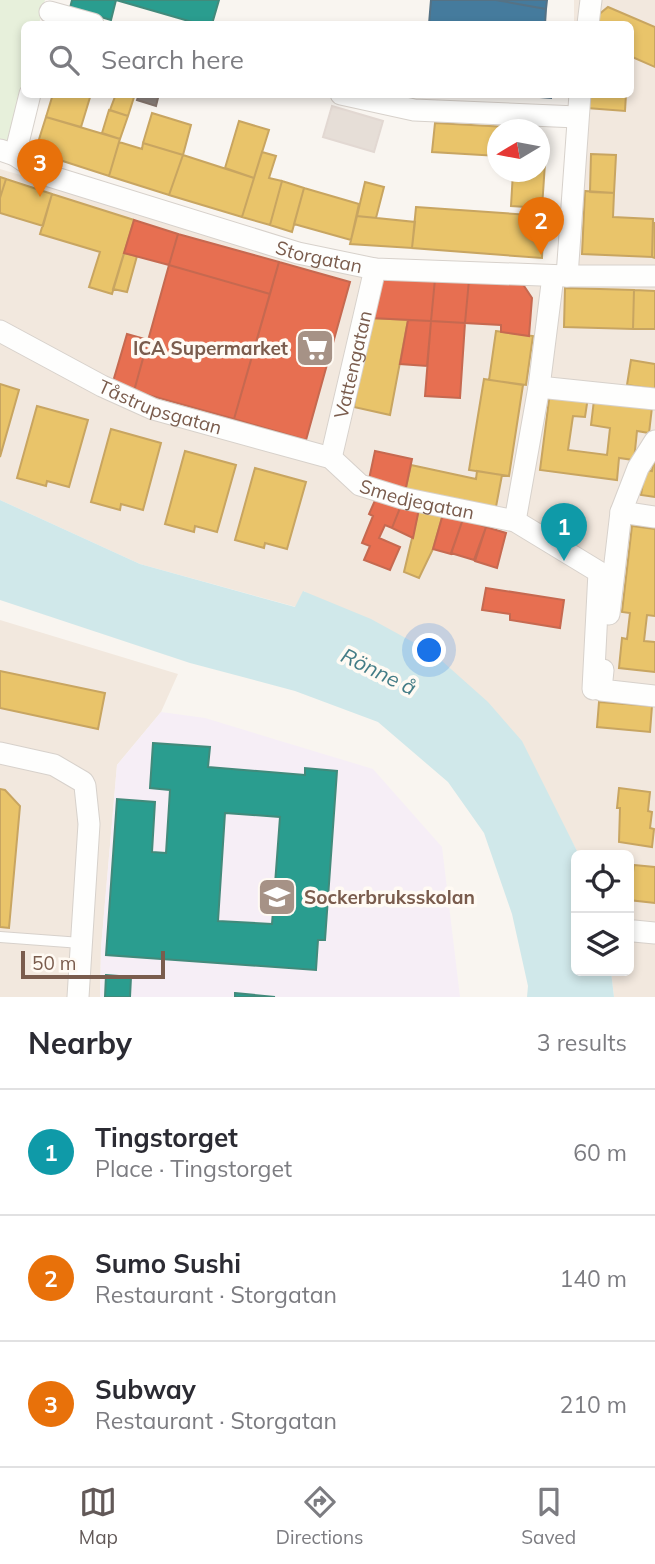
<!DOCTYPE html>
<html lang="en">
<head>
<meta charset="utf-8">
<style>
	:root { --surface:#fff; --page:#f2f2f3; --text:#2b2b33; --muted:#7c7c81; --line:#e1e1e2; --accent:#625958 }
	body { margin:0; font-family:Mulish,sans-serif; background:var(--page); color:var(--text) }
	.controls { position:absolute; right:21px; bottom:21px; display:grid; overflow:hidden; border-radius:10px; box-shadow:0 4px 10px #0003 }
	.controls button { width:63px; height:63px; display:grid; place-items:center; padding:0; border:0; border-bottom:2px solid var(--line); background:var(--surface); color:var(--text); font:35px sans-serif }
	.compass { position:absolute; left:487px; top:119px; width:63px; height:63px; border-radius:50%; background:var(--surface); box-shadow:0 4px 10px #0003; rotate:260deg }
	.scale { position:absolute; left:21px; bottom:18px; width:144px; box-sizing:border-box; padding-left:7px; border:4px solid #7a5c4d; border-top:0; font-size:19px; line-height:24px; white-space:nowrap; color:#7a5c4d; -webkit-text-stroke:5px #fffaf3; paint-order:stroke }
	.you { position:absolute; left:430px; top:651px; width:24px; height:24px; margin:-18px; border:5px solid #fff; border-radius:50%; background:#1a73e8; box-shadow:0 0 0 10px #1a73e833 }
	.badge { display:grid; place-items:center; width:46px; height:46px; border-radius:50%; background:var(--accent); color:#fff; font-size:23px; font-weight:700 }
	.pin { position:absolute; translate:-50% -58px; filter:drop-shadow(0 2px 4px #0008) }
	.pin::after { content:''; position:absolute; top:37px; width:24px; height:21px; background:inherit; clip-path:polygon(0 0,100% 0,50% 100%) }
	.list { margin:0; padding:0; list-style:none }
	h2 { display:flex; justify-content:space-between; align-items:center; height:91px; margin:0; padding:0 28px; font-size:30px }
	h2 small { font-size:23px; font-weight:400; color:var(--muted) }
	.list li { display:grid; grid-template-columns:46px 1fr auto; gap:21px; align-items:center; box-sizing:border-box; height:126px; padding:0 28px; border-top:2px solid var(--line) }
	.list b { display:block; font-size:26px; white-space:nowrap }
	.list p { margin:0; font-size:23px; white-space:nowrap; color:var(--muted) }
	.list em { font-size:23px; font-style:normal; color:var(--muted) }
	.icon { flex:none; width:38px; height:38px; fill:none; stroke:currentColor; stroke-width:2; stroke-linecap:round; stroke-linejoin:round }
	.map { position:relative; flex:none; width:655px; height:997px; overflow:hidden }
	.search { position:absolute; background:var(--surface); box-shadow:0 4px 10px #0003; left:21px; right:21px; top:21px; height:77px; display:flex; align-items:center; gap:18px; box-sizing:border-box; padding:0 24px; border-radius:10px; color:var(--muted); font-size:26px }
	.sheet { height:469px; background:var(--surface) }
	nav { display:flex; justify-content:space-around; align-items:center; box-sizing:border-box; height:98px; border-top:2px solid var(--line); background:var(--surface); font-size:19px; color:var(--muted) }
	nav a { display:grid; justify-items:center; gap:4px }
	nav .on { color:var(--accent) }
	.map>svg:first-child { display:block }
	.residential { fill:#f2e8de }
	.education { fill:#f6eef6 }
	.green { fill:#e7f0db }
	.water { fill:#d0e8ea }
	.homes { fill:#e9c46a; stroke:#c8a561; stroke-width:2 }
	.shops { fill:#e76f51; stroke:#c66950; stroke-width:2 }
	.schools { fill:#2a9d8f; stroke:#428a7b; stroke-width:2; fill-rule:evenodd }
	.public { fill:#457b9d; stroke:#557285; stroke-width:2 }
	.industry { fill:#8a817c; stroke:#85766e; stroke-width:2 }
	.building { fill:#e6ded7; stroke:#e2d8d2; stroke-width:2 }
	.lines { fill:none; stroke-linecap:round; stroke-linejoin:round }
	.lane-casing { stroke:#d7d1cb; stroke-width:12 }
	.street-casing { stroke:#d7d1cb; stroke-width:23 }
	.lane { stroke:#fefefd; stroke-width:10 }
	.street { stroke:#fefefd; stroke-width:21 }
	.labels { text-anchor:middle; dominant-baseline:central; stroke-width:7; stroke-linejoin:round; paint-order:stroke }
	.street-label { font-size:19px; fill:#7a5c4d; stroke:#fffaf3 }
	.poi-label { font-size:19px; font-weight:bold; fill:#7a5c4d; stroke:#fffaf3; text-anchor:end }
	.water-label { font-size:21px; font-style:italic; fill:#437c86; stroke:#fffaf3 }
</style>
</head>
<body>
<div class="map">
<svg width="655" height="997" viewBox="0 0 655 997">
	<rect width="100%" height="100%" fill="#f9f5f0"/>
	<path class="residential" d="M574 0H655V997H614L611 971H629V855H579L554 808 304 591 296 607 140 564 0 500V169L359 275 545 280 558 265 573 95 630 94V24H574Z
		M0 620 178 674 161 712 117 765 101 948 100 997H0Z"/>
	<path class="education" d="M161 712 205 718 373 769 442 847 460 997H100L101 948 117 765Z"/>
	<path class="green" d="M0 0H45L39 24H24V79L7 146 0 144Z"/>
	<path class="water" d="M0 500 140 564 295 607 303 591 371 619 433 653 488 702 522 741 579 855H576V971H611L614 997H527L528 986 512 914 484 833 448 782 378 722 295 691 190 663 0 600Z"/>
	<path class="homes" d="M608 7 655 27V67L630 56V24H592V20Z
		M53 94H91L81 127 46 117Z
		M116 94H135L128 116 110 110Z
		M587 94H626L625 111 587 108Z
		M109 110 128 116 120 139 102 133Z
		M152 113 191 125 183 155 143 143Z
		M46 117 120 139 109 176 35 152Z
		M239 121 269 130 254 178 225 168Z
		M435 123 507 127V130H498V156L432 152Z
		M119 142 142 149 143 143 183 155 169 195 109 176Z
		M540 147 546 148 542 208 511 206 513 172H540Z
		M262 152 276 156 269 178 282 181 270 225 242 217Z
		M591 154 616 155 614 193 590 192Z
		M183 155 254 178 242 217 169 195Z
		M0 177 6 179 0 198Z
		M6 179 52 194 43 226 0 213V198Z
		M282 181 304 188 292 232 270 225Z
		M365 182 384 187 376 218 357 216Z
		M304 188 359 204 351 240 294 224Z
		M585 191 614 193 613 217 653 219 652 257 582 254Z
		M52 194 134 220 112 294 89 287 100 252 40 234Z
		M416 207 544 216 542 258 412 248Z
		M357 216 415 222 412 248 350 244Z
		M653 223H655V258L652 257Z
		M124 253 137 256 127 292 113 289Z
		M565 288 634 290 633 329 564 327Z
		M634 290 655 291V329H633Z
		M371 318 408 320 390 415 354 407Z
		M496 331 533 336 526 385 489 380Z
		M631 360 655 364V389L627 385Z
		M484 379 523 385 509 476 469 470Z
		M0 384 19 390 0 457Z
		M550 392 588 397 585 417 573 416 568 450 607 455 610 428 591 425 594 400 652 407 649 433 637 431 634 460 619 458 617 480 540 470Z
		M37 406 88 420 69 487 47 481 46 486 17 478Z
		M111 429 161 443 143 510 121 504 120 510 91 502Z
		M185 451 236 465 217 532 195 526 194 532 165 524Z
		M655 451V497L641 495 645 470 652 471Z
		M411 465 476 479 477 471 502 475 495 512 405 492Z
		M255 468 306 482 287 549 265 543 264 548 235 540Z
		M419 509 443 514 433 549 419 578 404 572Z
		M632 526 655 529V616L647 615 644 641 655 642V672L619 668 622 638 627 639 630 613 622 612Z
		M0 671 105 693 98 729 0 708Z
		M599 702 652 706 650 732 597 727Z
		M619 788 650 792 648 811 652 812 650 828 654 829 652 847 619 842 620 808H617Z
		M0 789 5 790 20 806 9 928 0 927Z
		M634 865 655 867V903L629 900Z"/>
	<path class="shops" d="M134 220 178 234 169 265 124 253Z
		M178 234 279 262 270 294 169 265Z
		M279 262 350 282 306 440 234 419Z
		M169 265 270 294 234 419 134 391Z
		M381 275 435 279 431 321 371 318Z
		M435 279 469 280 465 323 431 321Z
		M469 280 522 283 532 298 529 336 501 332V325L465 323Z
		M408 320 431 321 427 366 400 364Z
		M431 321 465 323 460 398 425 396Z
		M127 334 148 340 134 391 112 385Z
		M375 451 412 459 405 492 368 484Z
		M377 496 402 503 392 528 385 525 379 538 400 547 390 570 364 560 370 546 362 543 373 516 369 514Z
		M402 503 419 509 413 538 392 528Z
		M443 514 463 519 451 554 433 549Z
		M463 519 486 527 474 560 451 553Z
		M486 527 506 533 497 568 475 561Z
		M486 588 564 600 560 628 510 620V614L482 610Z"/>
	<path class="schools" d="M72 0H116L111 20 70 8Z
		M116 0H219L212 24H199Z
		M153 743 210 747 208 767 305 775V768L337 771 325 940H318L316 970 106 955 117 799 155 802 152 852 166 853 170 790 150 788ZM225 813 280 817 272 924 218 921Z
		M106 975 131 977 130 997H105Z
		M235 993 275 997H235Z"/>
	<path class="public" d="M431 0H496L546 9 545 24H429Z
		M496 0H547L546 9Z
		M503 94H551V98Z"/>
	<path class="industry" d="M139 94H159L156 106 137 100Z"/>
	<path class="building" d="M332 106 383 121 374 152 323 137Z"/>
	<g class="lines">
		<g class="lane-casing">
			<path id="lane" d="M0 937 81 943"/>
		</g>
		<g class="street-casing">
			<g id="street">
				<path d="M50 12 93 24"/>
				<path d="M588 24 591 0"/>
				<path d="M341 94 414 110 577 117"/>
				<path id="s1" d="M0 150 15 155 43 174 298 253 375 269 567 276H655"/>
				<path d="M15 155 30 94"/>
				<path d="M567 276 580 94"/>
				<path id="s2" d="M0 331 102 386 153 409 331 458 360 485 402 498 515 521 599 572 593 689"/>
				<path d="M539 387 655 399"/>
				<path id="s3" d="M331 458 375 269"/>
				<path d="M621 512 655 517"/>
				<path d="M515 521 539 387 553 276"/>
				<path d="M609 614 621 512 638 468 655 441"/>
				<path d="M603 670 601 690 655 696"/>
				<path d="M0 753 54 765 83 782 85 786 89 824 78 997"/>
				<path d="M634 931 655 933"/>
			</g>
		</g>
		<use href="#lane" class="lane"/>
		<use href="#street" class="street"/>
	</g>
	<defs>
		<g id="supermarket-square" transform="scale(2.0125)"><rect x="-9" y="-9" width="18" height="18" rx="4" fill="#a69286" stroke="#fffaf3"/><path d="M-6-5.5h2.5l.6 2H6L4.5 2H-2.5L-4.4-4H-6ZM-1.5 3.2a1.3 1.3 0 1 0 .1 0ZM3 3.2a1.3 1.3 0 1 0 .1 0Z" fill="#fff"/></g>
		<g id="school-square" transform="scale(2.0125)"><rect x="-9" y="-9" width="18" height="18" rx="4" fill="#a69286" stroke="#fffaf3"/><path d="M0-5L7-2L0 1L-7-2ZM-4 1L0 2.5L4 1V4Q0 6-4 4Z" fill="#fff"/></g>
	</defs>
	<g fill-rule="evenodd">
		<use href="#supermarket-square" x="315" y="348"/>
		<use href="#school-square" x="277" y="897"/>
	</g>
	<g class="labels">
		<g class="street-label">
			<text stroke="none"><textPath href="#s1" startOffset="338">Storgatan</textPath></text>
			<text stroke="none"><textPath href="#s3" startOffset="96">Vattengatan</textPath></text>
			<text stroke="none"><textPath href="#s2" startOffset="178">Tåstrupsgatan</textPath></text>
			<text stroke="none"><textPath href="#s2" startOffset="455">Smedjegatan</textPath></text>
		</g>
		<g class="poi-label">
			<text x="288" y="348">ICA Supermarket</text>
			<text x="304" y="897" text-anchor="start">Sockerbruksskolan</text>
		</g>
		<g class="water-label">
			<text transform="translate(379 671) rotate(26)">Rönne å</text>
		</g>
	</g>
</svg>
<div class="controls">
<button><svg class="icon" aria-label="locate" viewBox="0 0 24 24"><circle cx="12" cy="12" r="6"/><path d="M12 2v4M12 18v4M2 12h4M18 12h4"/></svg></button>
<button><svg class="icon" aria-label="layers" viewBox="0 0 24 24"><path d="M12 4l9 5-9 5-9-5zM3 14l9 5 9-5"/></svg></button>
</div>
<svg class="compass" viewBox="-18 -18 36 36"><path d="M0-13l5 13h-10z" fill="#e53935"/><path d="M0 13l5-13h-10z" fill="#7c7c81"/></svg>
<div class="scale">50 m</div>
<div class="you"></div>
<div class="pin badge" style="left:564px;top:561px;background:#0f9aa8">1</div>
<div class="pin badge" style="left:541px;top:255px;background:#e8710a">2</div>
<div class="pin badge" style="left:40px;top:197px;background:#e8710a">3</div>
<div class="search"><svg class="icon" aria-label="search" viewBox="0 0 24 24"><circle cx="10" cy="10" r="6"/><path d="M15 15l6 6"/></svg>Search here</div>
</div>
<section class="sheet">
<h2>Nearby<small>3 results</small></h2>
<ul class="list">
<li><span class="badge" style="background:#0f9aa8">1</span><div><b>Tingstorget</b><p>Place · Tingstorget</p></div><em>60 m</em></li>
<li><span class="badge" style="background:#e8710a">2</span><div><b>Sumo Sushi</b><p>Restaurant · Storgatan</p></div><em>140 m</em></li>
<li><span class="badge" style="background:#e8710a">3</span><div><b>Subway</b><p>Restaurant · Storgatan</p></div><em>210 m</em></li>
</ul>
</section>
<nav>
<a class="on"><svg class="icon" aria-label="map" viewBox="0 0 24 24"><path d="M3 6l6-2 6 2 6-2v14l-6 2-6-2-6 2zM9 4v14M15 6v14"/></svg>Map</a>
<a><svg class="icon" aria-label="directions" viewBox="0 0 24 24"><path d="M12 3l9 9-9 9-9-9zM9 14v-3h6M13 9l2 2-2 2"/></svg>Directions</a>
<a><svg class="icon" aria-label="saved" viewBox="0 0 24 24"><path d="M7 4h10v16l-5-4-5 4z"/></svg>Saved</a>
</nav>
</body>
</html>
